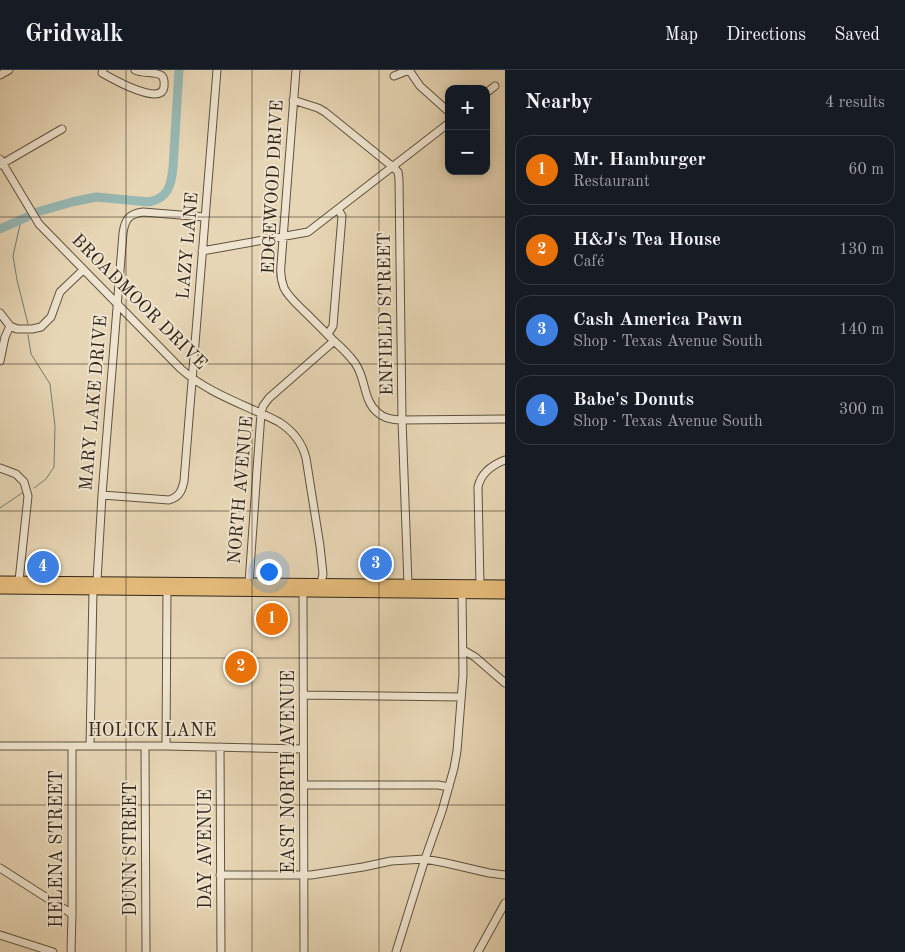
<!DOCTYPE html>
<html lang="en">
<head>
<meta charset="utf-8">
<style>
	:root { --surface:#171b24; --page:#20242c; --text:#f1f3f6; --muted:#9ea1a6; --line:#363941; --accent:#c59692 }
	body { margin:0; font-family:"Old Standard TT",serif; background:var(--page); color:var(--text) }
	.controls { position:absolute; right:15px; top:15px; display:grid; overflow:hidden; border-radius:10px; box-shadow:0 2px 8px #0003 }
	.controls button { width:45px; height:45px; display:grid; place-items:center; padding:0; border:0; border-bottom:1px solid var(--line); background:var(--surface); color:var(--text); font:25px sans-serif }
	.you { position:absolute; left:268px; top:501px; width:18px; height:18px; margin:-12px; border:4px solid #fff; border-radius:50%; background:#1a73e8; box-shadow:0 0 0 8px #1a73e833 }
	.badge { display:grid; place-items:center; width:32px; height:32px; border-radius:50%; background:var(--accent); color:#fff; font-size:16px; font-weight:700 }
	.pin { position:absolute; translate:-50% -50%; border:2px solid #fff; box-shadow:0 1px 5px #0006 }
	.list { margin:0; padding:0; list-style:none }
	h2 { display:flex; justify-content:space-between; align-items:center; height:65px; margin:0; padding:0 20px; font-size:21px }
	h2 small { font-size:16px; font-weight:400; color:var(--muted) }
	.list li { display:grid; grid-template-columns:32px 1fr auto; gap:15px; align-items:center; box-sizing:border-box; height:70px; margin:0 10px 10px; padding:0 10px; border:1px solid var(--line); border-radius:15px }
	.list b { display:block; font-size:19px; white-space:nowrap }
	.list p { margin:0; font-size:16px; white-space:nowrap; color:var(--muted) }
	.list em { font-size:16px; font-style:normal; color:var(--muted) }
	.map { position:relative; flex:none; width:505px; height:882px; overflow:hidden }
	header { display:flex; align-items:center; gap:30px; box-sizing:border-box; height:70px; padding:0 25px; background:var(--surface); border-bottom:1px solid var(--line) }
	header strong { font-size:24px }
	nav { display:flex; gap:28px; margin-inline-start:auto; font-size:18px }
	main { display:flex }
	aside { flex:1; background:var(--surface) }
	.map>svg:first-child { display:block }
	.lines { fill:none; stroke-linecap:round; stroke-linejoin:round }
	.stream { stroke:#6f7e75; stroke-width:1 }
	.river { stroke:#97b8b3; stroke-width:9 }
	.minor-casing { stroke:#5f523f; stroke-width:9 }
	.major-casing { stroke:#322618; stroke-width:11 }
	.minor { stroke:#efe4cf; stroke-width:7 }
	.major { stroke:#e4bb7a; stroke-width:9 }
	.grid { fill:none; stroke:#322618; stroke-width:1; stroke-opacity:0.55 }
	.labels { text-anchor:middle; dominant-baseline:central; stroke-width:4; stroke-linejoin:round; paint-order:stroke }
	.street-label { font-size:18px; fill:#322618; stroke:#efe4cf }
</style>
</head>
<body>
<header>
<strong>Gridwalk</strong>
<nav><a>Map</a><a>Directions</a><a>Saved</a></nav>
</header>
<main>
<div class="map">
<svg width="505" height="882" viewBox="0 0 505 882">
	<rect width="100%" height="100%" fill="#e7d6b5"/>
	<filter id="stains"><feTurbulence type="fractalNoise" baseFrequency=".004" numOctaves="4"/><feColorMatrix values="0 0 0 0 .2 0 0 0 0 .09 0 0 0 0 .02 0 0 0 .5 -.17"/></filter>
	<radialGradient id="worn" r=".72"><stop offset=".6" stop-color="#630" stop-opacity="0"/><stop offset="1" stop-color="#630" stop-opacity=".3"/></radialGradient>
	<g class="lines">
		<path class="stream" d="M21 150 13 186 17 210 28 254
			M28 265 31 284 50 314 55 356 54 397 46 409 34 418
			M0 438 22 423"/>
		<path class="river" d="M37 142 72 132 96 127 149 132C168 128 171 116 173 98L179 0
			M0 159 27 147"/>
		<g class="minor-casing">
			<path id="minor" d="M103 0 102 3C111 8 161 37 164 17 164 13 165 9 162 6 157 1 143 4 135 0
				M296 0 281 195C280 203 281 210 284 218 289 228 299 236 307 244 316 253 325 262 334 271 342 278 349 285 355 293 366 308 363 330 377 342 384 349 393 350 402 350L505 349
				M409 0 420 16 449 42
				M0 5 9 0
				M394 6 409 0
				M486 23 495 16
				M293 30 318 38 325 42 393 97 398 102 399 109 402 350 408 514
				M0 89 39 154 181 299C209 324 246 335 279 352 293 361 302 372 306 388L320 476 323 504 321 513 317 515
				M0 95 62 59
				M202 181 308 162 449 53
				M0 243 10 256 17 259H32L41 257 51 247 60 222 83 200
				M328 264 333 256 342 146 338 139
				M0 291 5 267 10 256
				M0 398 16 404 24 412 28 426 19 511
				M102 425 169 430C179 427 182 421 184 411L217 0
				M97 511 102 425 123 163C125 149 129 144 143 142L205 147
				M249 513 261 343 263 336 269 328 334 271
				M480 515 478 417C481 403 492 395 505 390
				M463 580 475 587 505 613
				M303 625 461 627
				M0 676H166L303 679
				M90 676 93 520
				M145 676 146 882
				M166 676 167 520
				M220 677 221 882
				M304 715H438L449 717
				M0 798 72 844
				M220 805H311L363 797 391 791 425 789 446 793 489 803 505 805
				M0 865 53 882
				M71 882 72 844V676
				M304 882 303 522 307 520
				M396 882 425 789 442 741 454 698 457 681 463 605 462 523
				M478 882 505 833"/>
		</g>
		<g class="major-casing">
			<path id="major" d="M0 511 505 515
				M0 519 505 524"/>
		</g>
		<use href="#minor" class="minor"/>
		<use href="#major" class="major"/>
	</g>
	<path class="grid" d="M126 0V882M252 0V882M379 0V882M0 147H505M0 294H505M0 441H505M0 588H505M0 735H505"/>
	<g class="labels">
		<g class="street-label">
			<text transform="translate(273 117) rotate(-87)">EDGEWOOD DRIVE</text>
			<text transform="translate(188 176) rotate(-85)">LAZY LANE</text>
			<text transform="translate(139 232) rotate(45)">BROADMOOR DRIVE</text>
			<text transform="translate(386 244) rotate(-91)">ENFIELD STREET</text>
			<text transform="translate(94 333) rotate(-85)">MARY LAKE DRIVE</text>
			<text transform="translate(241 420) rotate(-85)">NORTH AVENUE</text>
			<text x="152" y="661">HOLICK LANE</text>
			<text transform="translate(289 702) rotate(-90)">EAST NORTH AVENUE</text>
			<text transform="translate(57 779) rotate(-90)">HELENA STREET</text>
			<text transform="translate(131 779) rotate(-90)">DUNN STREET</text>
			<text transform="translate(206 779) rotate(-90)">DAY AVENUE</text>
		</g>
	</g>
	<rect width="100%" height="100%" filter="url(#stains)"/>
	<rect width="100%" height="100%" fill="url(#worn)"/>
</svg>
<div class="controls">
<button>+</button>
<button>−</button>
</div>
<div class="you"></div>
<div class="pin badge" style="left:272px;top:549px;background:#e8710a">1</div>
<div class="pin badge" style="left:241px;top:597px;background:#e8710a">2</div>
<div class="pin badge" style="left:376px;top:494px;background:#3f7fe0">3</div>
<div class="pin badge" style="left:43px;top:497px;background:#3f7fe0">4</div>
</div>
<aside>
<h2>Nearby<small>4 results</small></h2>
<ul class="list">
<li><span class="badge" style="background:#e8710a">1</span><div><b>Mr. Hamburger</b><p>Restaurant</p></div><em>60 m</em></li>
<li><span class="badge" style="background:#e8710a">2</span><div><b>H&amp;J's Tea House</b><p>Café</p></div><em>130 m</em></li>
<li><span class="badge" style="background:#3f7fe0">3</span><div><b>Cash America Pawn</b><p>Shop · Texas Avenue South</p></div><em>140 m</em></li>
<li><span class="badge" style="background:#3f7fe0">4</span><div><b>Babe's Donuts</b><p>Shop · Texas Avenue South</p></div><em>300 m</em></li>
</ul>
</aside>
</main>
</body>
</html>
